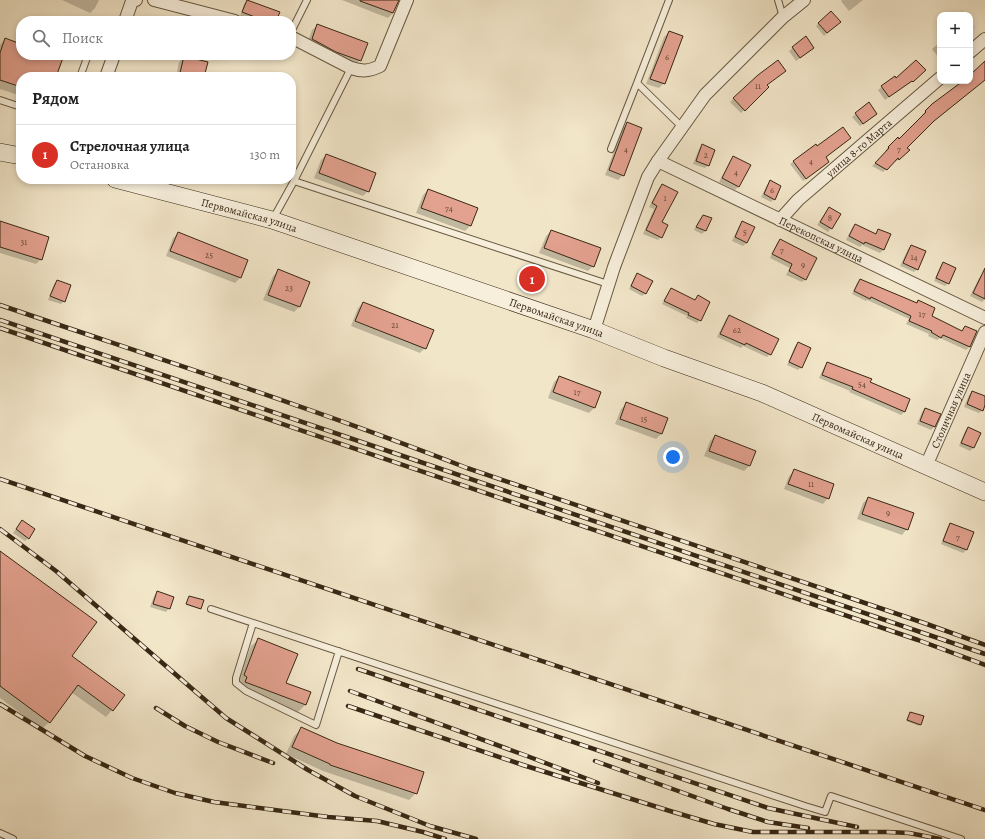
<!DOCTYPE html>
<html lang="ru">
<head>
<meta charset="utf-8">
<style>
	:root { --surface:#fff; --page:#f6f6f6; --text:#222; --muted:#767676; --line:#e0e0e0; --accent:#d93025 }
	body { margin:0; font-family:Alegreya,serif; background:var(--page); color:var(--text) }
	.controls { position:absolute; right:12px; top:12px; display:grid; overflow:hidden; border-radius:8px; box-shadow:0 2px 6px #0003 }
	.controls button { width:36px; height:36px; display:grid; place-items:center; padding:0; border:0; border-bottom:1px solid var(--line); background:var(--surface); color:var(--text); font:20px sans-serif }
	.you { position:absolute; left:673px; top:457px; width:14px; height:14px; margin:-10px; border:3px solid #fff; border-radius:50%; background:#1a73e8; box-shadow:0 0 0 6px #1a73e833 }
	.badge { display:grid; place-items:center; width:26px; height:26px; border-radius:50%; background:var(--accent); color:#fff; font-size:13px; font-weight:700 }
	.pin { position:absolute; translate:-50% -50%; border:2px solid #fff; box-shadow:0 1px 4px #0006 }
	.list { margin:0; padding:0; list-style:none }
	h2 { display:flex; justify-content:space-between; align-items:center; height:52px; margin:0; padding:0 16px; font-size:17px }
	h2 small { font-size:13px; font-weight:400; color:var(--muted) }
	.list li { display:grid; grid-template-columns:26px 1fr auto; gap:12px; align-items:center; box-sizing:border-box; height:60px; padding:0 16px; border-top:1px solid var(--line) }
	.list b { display:block; font-size:15px; white-space:nowrap }
	.list p { margin:0; font-size:13px; white-space:nowrap; color:var(--muted) }
	.list em { font-size:13px; font-style:normal; color:var(--muted) }
	.icon { flex:none; width:22px; height:22px; fill:none; stroke:currentColor; stroke-width:2; stroke-linecap:round; stroke-linejoin:round }
	.map { position:relative; flex:none; width:985px; height:839px; overflow:hidden }
	.search { position:absolute; background:var(--surface); box-shadow:0 2px 6px #0003; left:16px; top:16px; width:280px; height:44px; display:flex; align-items:center; gap:10px; box-sizing:border-box; padding:0 14px; border-radius:16px; color:var(--muted); font-size:15px }
	.panel { position:absolute; background:var(--surface); box-shadow:0 2px 6px #0003; left:16px; top:72px; width:280px; height:112px; border-radius:16px }
	.map>svg:first-child { display:block }
	.shadow { fill:#0003 }
	.building { fill:#e3a18f; stroke:#382814 }
	.lines { fill:none; stroke-linecap:round; stroke-linejoin:round }
	.service-casing { stroke:#665841; stroke-width:8 }
	.minor-casing { stroke:#665841; stroke-width:14 }
	.secondary-casing { stroke:#382814; stroke-width:18 }
	.service { stroke:#f7efdc; stroke-width:6 }
	.minor { stroke:#f7efdc; stroke-width:12 }
	.secondary { stroke:#f7efdc; stroke-width:17 }
	.rail-casing { stroke:#382814; stroke-width:4.5 }
	.rail { stroke:#f7efdc; stroke-width:3; stroke-dasharray:9; stroke-linecap:butt }
	.labels { text-anchor:middle; dominant-baseline:central; stroke-width:3; stroke-linejoin:round; paint-order:stroke }
	.number-label { font-size:9px; fill:#634633 }
	.street-label { font-size:11px; fill:#382814; stroke:#f7efdc }
</style>
</head>
<body>
<div class="map">
<svg width="985" height="839" viewBox="0 0 985 839">
	<rect width="100%" height="100%" fill="#f2e6c9"/>
	<filter id="stains"><feTurbulence type="fractalNoise" baseFrequency=".005" numOctaves="4"/><feColorMatrix values="0 0 0 0 .2 0 0 0 0 .09 0 0 0 0 .02 0 0 0 .5 -.17"/></filter>
	<radialGradient id="worn" r=".72"><stop offset=".6" stop-color="#630" stop-opacity="0"/><stop offset="1" stop-color="#630" stop-opacity=".3"/></radialGradient>
	<path class="shadow" d="M62 0H99L95 8 90 13Z
		M248 0 275 21H254L240 16 244 4Z
		M342 0H398L393 13 388 18Z
		M842 0H863L849 11 841 1Z
		M962 11 965 15H957Z
		M970 22 974 27 970 31Z
		M819 23 836 25 824 36 816 26Z
		M318 25 360 60 355 65 307 44 312 30Z
		M669 32 664 83 659 88 646 84 664 37Z
		M805 38 810 51 796 61 789 51Z
		M5 39 21 45V55H63L55 77H21V96L0 89V45Z
		M940 42V58H939L932 49Z
		M185 57 203 77H176L179 62Z
		M985 63V78L929 124 906 148 905 154 895 162 894 161 883 172 872 166 886 152 885 151 888 147 898 139 899 140 924 116 922 115 925 112 965 81H970V76Z
		M924 70 909 84 908 83 885 100 878 90 894 77 896 79Z
		M140 72 163 74 162 77H135Z
		M758 75 768 87 741 113 730 102Z
		M856 114 873 117 860 126 852 117Z
		M628 123 623 175 618 180 605 175 623 128Z
		M850 138 825 158V165L803 181 790 164 817 147Z
		M702 146 708 165 705 168 693 164 699 149Z
		M326 155 368 191 363 196 314 178 321 160Z
		M733 157 749 166 738 187 735 190 719 182 730 161Z
		M771 182 774 199 771 202 761 197 767 185Z
		M662 185 661 237 658 240 643 234 654 209 649 207 659 188Z
		M428 190 470 226 465 231 416 213 423 195Z
		M829 208 831 228 828 232 817 225Z
		M703 216 705 231 702 234 694 230 700 219Z
		M0 222 41 259 36 264 0 253Z
		M742 223 747 243 743 246 732 241 739 226Z
		M855 225 875 235 879 230 890 235 883 250 880 253 862 245 860 247 846 240 852 228Z
		M551 231 593 266 588 271 539 253 546 236Z
		M178 233 247 260 240 278 235 283 166 256 173 238Z
		M780 240 806 279 802 282 786 275 790 268 770 258 777 243Z
		M912 246 917 269 914 272 900 266 908 249Z
		M944 263 948 283 945 286 934 281 940 267Z
		M278 271 299 307 294 312 263 300 273 276Z
		M638 274 646 293 642 296 629 289 634 278Z
		M982 275 985 276V299L982 302 970 296 979 278Z
		M860 280 916 304 918 301 931 316 961 332 965 327 976 332 969 347 966 350 940 338 937 340 928 336 929 334 906 324 909 319 867 300 866 301 852 294 857 283Z
		M57 281 64 301 61 304 48 300 54 284Z
		M671 289 695 300 698 297 700 320 697 323 686 318 687 316 662 304 668 293Z
		M363 303 425 348 420 353 351 326 358 308Z
		M729 316 770 354 767 357 743 346 741 348 717 337 726 319Z
		M798 343 801 367 798 370 787 365 795 346Z
		M827 363 909 400 904 412 901 415 849 392 850 391 819 378 824 367Z
		M559 377 600 392 594 408 589 413 548 398 554 382Z
		M972 392 985 397V403L982 410 979 413 964 407 969 395Z
		M626 404 667 419 661 434 656 439 615 424 621 409Z
		M925 409 934 427 931 430 917 424 922 412Z
		M968 428 980 433 973 448 970 451 959 446 965 431Z
		M715 436 755 451 749 466 744 471 704 456 710 441Z
		M794 471 828 498 823 504 784 489 789 476Z
		M868 498 907 529 902 535 857 519 863 503Z
		M950 524 973 533 966 550 963 553 941 544 947 528Z
		M19 525 28 538 25 541 13 533Z
		M0 552 70 656 112 710 106 717 71 692 49 722 42 729 0 698Z
		M157 592 169 608 166 612 150 607 154 596Z
		M189 597 201 608 199 609 186 605Z
		M258 640 285 683 305 705 298 712 239 689 237 682 251 646Z
		M910 713 920 724 919 726 906 721Z
		M301 729 416 793 409 800 323 771 286 754 294 736Z"/>
	<path class="building" d="M247 0 280 12 276 21H265L242 12Z
		M360 0H399L393 13 360 1Z
		M831 11 841 22 827 33 818 23Z
		M317 24 368 43 361 61 336 52 312 39Z
		M669 31 683 36 665 84 650 79Z
		M806 36 814 48 800 58 792 47Z
		M5 38 21 44V55H64L56 77H21V87L0 80V53Z
		M184 56 208 62 204 77H179Z
		M778 60 786 71 767 85 769 87 745 111 733 98 758 75Z
		M916 60 926 70 913 82 912 81 889 97 881 86 895 76 896 78Z
		M985 61V80L934 121 907 148 910 150 899 160 898 158 887 170 875 163 889 148 888 147 898 137 899 139 926 112 925 111 932 104 963 81H970L971 74Z
		M869 102 877 114 863 124 855 113Z
		M627 122 642 128 624 176 609 170Z
		M843 127 851 138 826 157 829 162 806 179 793 161 816 144 817 146Z
		M702 144 715 150 709 166 696 161Z
		M326 154 376 173 369 192 319 173Z
		M733 156 751 165 739 187 722 178Z
		M770 180 781 186 775 200 764 194Z
		M662 184 678 192 662 222 668 225 662 238 646 230 657 206 652 203Z
		M428 189 478 208 471 226 421 208Z
		M829 207 841 214 832 229 820 222Z
		M703 215 712 218 706 231 696 227Z
		M0 221 49 237 42 260 0 247Z
		M742 221 755 227 747 243 735 237Z
		M855 224 876 234 878 229 891 234 884 250 865 242 864 244 849 236Z
		M551 230 601 248 594 267 544 248Z
		M178 232 248 260 241 278 170 251Z
		M780 239 817 258 806 280 789 271 792 264 772 254Z
		M911 245 926 251 918 270 903 263Z
		M943 262 956 268 949 284 936 278Z
		M985 268V299L973 293Z
		M278 269 310 282 300 307 268 295Z
		M637 273 653 281 646 294 631 286Z
		M860 279 917 303 918 300 935 308 932 316 962 331 965 326 977 331 970 347 943 335 941 338 931 332 932 331 909 321 911 316 871 297 870 299 854 291Z
		M57 280 71 285 65 302 50 296Z
		M671 288 695 300 698 295 710 302 701 321 688 315 689 313 664 301Z
		M363 302 434 330 426 349 355 321Z
		M729 315 779 339 771 355 746 343 745 345 720 334Z
		M798 342 811 348 802 368 789 362Z
		M827 362 872 379 870 382 910 399 905 412 852 389 853 387 822 375Z
		M559 376 601 392 595 408 553 392Z
		M972 391 985 396V405L983 411 967 404Z
		M626 402 668 418 662 434 620 419Z
		M925 408 941 414 935 427 920 421Z
		M968 427 981 433 974 448 961 443Z
		M715 435 756 451 750 466 709 451Z
		M794 469 834 484 829 499 788 484Z
		M868 497 914 513 908 530 862 514Z
		M22 520 35 529 29 539 16 529Z
		M950 523 974 532 967 550 943 541Z
		M0 551 97 622 72 656 125 695 113 711 78 685 50 723 0 686Z
		M157 591 174 597 170 609 153 604Z
		M189 596 204 600 201 609 186 604Z
		M258 638 298 654 286 683 311 692 306 705 245 682 247 677 244 675Z
		M910 712 924 716 921 725 907 720Z
		M301 727 337 743 424 772 417 794 330 765V764L292 747Z"/>
	<g class="lines">
		<g class="service-casing">
			<path id="service" d="M669 0 637 83 682 127
				M778 0 783 17
				M291 32 307 0
				M80 77 88 55
				M0 100 21 107
				M611 149 637 83
				M294 181 608 284
				M273 219 294 181 351 68
				M211 609 805 806 825 812 831 796 961 839
				M253 623 236 678V683L246 691 316 725 339 651
				M0 833 13 839"/>
		</g>
		<g class="minor-casing">
			<g id="minor">
				<path d="M154 0 235 21"/>
				<path d="M125 21 132 1 136 0"/>
				<path d="M291 37 351 68C363 72 369 71 380 66L407 0"/>
				<path d="M970 52 985 39"/>
				<path d="M106 77 114 55"/>
				<path id="s1" d="M658 161 985 318"/>
				<path id="s2" d="M780 220 798 200 940 78"/>
				<path d="M594 330 614 267 648 177 658 161 705 95 783 17 804 0"/>
				<path id="s3" d="M926 466 985 332"/>
			</g>
		</g>
		<g class="secondary-casing">
			<g id="secondary">
				<path d="M0 152 21 156"/>
				<path id="s4" d="M115 179 272 220 594 330 664 358 762 393 985 492"/>
			</g>
		</g>
		<use href="#service" class="service"/>
		<use href="#minor" class="minor"/>
		<use href="#secondary" class="secondary"/>
		<g class="rail-casing">
			<path id="rail" d="M0 305C156 358 313 408 467 468L924 623 985 645
				M0 320 394 453 985 654
				M0 328 918 640 985 665
				M0 479 985 810
				M0 529 56 571 226 718 308 770 355 796 430 826 476 839
				M358 669 768 808 857 827
				M350 691 527 756 598 783
				M0 704 85 756 132 778 175 793 214 802 328 817 377 821 423 832 445 839
				M348 706 523 765 670 811 714 824 753 832H887L909 833 940 839
				M156 708 185 726 218 742 273 763
				M595 761 728 809 768 822 808 828"/>
		</g>
		<use href="#rail" class="rail"/>
	</g>
	<g class="labels">
		<g class="number-label">
			<text x="667" y="57">6</text>
			<text x="758" y="86">11</text>
			<text x="626" y="149">4</text>
			<text x="899" y="149">7</text>
			<text x="706" y="155">2</text>
			<text x="811" y="161">4</text>
			<text x="736" y="172">4</text>
			<text x="772" y="190">6</text>
			<text x="665" y="198">1</text>
			<text x="449" y="208">74</text>
			<text x="830" y="218">8</text>
			<text x="745" y="232">5</text>
			<text x="24" y="242">31</text>
			<text x="782" y="250">7</text>
			<text x="209" y="255">25</text>
			<text x="914" y="257">14</text>
			<text x="803" y="265">9</text>
			<text x="289" y="288">23</text>
			<text x="922" y="314">17</text>
			<text x="395" y="325">21</text>
			<text x="737" y="330">62</text>
			<text x="862" y="384">54</text>
			<text x="577" y="392">17</text>
			<text x="644" y="419">15</text>
			<text x="811" y="484">11</text>
			<text x="888" y="513">9</text>
			<text x="958" y="537">7</text>
		</g>
		<g class="street-label">
			<text stroke="none"><textPath href="#s2" startOffset="107">улица 8-го Марта</textPath></text>
			<text stroke="none"><textPath href="#s4" startOffset="139">Первомайская улица</textPath></text>
			<text stroke="none"><textPath href="#s1" startOffset="181">Перекопская улица</textPath></text>
			<text stroke="none"><textPath href="#s4" startOffset="463">Первомайская улица</textPath></text>
			<text stroke="none"><textPath href="#s3" startOffset="61">Столичная улица</textPath></text>
			<text stroke="none"><textPath href="#s4" startOffset="787">Первомайская улица</textPath></text>
		</g>
	</g>
	<rect width="100%" height="100%" filter="url(#stains)"/>
	<rect width="100%" height="100%" fill="url(#worn)"/>
</svg>
<div class="controls">
<button>+</button>
<button>−</button>
</div>
<div class="you"></div>
<div class="pin badge" style="left:532px;top:279px">1</div>
<div class="search"><svg class="icon" aria-label="search" viewBox="0 0 24 24"><circle cx="10" cy="10" r="6"/><path d="M15 15l6 6"/></svg>Поиск</div>
<section class="panel">
<h2>Рядом<small></small></h2>
<ul class="list">
<li><span class="badge">1</span><div><b>Стрелочная улица</b><p>Остановка</p></div><em>130 m</em></li>
</ul>
</section>
</div>
</body>
</html>
